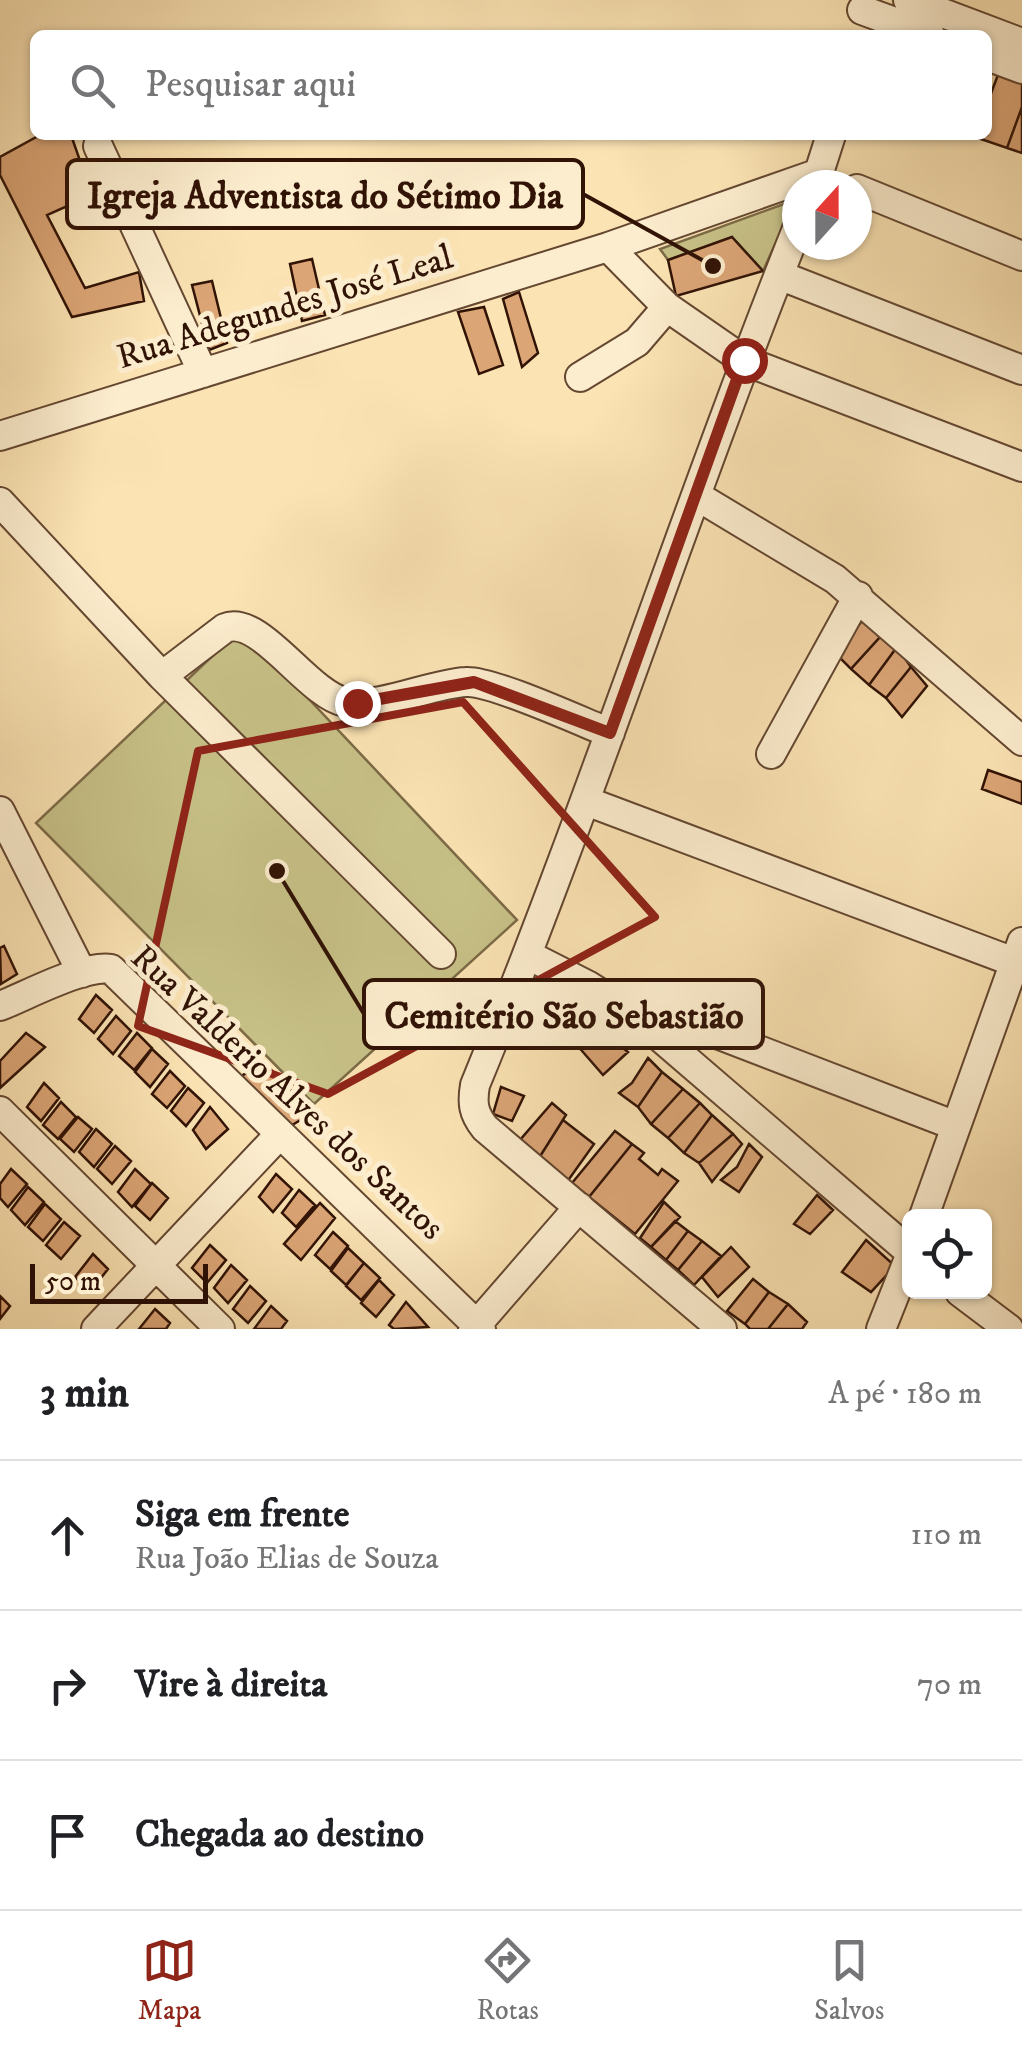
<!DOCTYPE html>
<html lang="pt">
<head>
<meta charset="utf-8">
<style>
	:root { --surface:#fff; --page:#f6f6f6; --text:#202124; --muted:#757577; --line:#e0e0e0; --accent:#8f2418 }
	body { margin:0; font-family:"IM FELL DW Pica",serif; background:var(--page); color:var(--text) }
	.controls { position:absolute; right:30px; bottom:30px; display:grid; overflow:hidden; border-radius:15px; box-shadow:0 2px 8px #0004 }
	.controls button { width:90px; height:90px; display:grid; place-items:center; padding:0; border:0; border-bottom:2px solid var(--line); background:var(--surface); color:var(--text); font:50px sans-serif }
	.compass { position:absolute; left:782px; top:170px; width:90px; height:90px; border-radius:50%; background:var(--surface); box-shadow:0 2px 8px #0004; rotate:21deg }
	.scale { position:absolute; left:30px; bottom:25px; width:178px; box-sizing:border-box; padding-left:10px; border:5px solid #311306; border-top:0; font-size:28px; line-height:35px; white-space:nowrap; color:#311306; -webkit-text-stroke:8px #fcedce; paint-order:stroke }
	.stop { position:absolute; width:30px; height:30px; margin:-22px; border:8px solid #8f2418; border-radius:50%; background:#fff }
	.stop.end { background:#8f2418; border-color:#fff; box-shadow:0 2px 10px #0008 }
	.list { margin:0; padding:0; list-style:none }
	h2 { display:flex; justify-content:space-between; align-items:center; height:130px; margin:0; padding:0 40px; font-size:42px }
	h2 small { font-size:32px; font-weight:400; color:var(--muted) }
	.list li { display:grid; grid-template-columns:65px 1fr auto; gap:30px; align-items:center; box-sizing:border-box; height:150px; padding:0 40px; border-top:2px solid var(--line) }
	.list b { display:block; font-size:38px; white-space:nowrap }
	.list p { margin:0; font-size:32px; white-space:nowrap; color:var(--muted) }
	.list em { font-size:32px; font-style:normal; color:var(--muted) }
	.icon { flex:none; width:55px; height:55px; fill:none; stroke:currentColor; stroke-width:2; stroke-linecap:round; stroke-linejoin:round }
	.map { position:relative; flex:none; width:1022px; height:1329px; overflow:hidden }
	.search { position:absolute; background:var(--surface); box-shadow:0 2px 8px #0004; left:30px; right:30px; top:30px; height:110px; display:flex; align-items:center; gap:25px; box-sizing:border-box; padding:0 35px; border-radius:15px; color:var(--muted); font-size:38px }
	.sheet { height:580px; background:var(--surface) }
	nav { display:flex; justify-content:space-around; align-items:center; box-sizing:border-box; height:140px; border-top:2px solid var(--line); background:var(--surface); font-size:28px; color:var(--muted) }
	nav a { display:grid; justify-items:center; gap:5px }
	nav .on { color:var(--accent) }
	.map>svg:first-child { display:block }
	.green { fill:#c7c187; stroke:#7c6a46; stroke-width:2.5 }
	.building { fill:#dba576; stroke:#311306; stroke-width:2.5 }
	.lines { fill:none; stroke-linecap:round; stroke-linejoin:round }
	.minor-casing { stroke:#644731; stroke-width:32 }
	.minor { stroke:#fcedce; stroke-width:28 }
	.route { stroke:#8f2418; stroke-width:12 }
	.marked { fill:none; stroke:#8f2418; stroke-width:8; stroke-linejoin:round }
	.labels { text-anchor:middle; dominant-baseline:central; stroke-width:10; stroke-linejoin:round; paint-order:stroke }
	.street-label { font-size:35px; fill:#311306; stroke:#fcedce }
	.leader { fill:none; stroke:#311306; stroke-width:4 }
	.callout-dot { fill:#311306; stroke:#fcedce; stroke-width:4 }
	.callout { fill:#fcedce; stroke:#311306; stroke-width:4 }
	.callout-label { font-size:38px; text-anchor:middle; font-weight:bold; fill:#311306 }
</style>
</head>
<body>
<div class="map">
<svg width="1022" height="1329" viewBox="0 0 1022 1329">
	<rect width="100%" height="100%" fill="#fbe3b3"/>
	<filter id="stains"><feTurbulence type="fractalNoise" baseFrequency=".002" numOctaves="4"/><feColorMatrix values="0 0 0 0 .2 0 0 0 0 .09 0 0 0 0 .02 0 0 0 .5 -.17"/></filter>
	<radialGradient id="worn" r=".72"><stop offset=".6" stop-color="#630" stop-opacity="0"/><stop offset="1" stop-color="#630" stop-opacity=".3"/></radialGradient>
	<path class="green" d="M795 200 763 271 732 237 668 260 660 249Z
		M242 628 517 920 314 1104 36 823Z"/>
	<path class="building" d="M999 72 1022 80V107L1007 148 975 137 987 135V104Z
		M1022 107V153L1007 148Z
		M40 135H71L92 195 47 215 85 288 139 272 144 301 72 317 0 175V157Z
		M732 237 763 271 676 296 668 260Z
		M312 259 325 315 302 321 290 264Z
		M212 281 227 343 209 350 192 285Z
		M519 292 538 353 522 367 503 299Z
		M484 307 503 365 479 374 458 312Z
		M865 617 881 636 851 669 836 654Z
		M881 636 897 647 869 685 851 669Z
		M897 647 911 667 886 698 869 685Z
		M911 667 927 686 902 717 886 698Z
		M988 770 1022 782V804L982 789Z
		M4 946 17 974 1 984 0 948Z
		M96 995 112 1010 94 1033 79 1019Z
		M116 1016 131 1031 113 1054 98 1039Z
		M591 1023 628 1052 603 1075 576 1044Z
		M26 1033 45 1047 0 1088V1061Z
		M137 1033 152 1048 134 1070 119 1056Z
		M152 1049 168 1064 150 1087 135 1072Z
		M648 1058 662 1072 638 1107 619 1093 632 1083Z
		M261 1059 312 1113 289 1127 241 1077Z
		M170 1071 185 1086 167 1108 152 1094Z
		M662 1072 683 1089 651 1124 638 1107Z
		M44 1083 59 1098 41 1121 27 1107Z
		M501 1087 524 1096 512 1121 493 1114Z
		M188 1088 204 1103 186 1126 171 1111Z
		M683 1089 700 1103 668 1138 651 1124Z
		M61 1102 76 1117 58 1139 43 1125Z
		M552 1103 566 1115 539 1158 520 1140Z
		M700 1103 712 1115 684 1153 668 1138Z
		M210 1107 228 1129 206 1149 193 1130Z
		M712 1115 733 1134 699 1163 684 1153Z
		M78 1117 92 1129 74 1152 60 1139Z
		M563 1120 594 1144 567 1182 539 1158Z
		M96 1129 112 1144 94 1167 79 1152Z
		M615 1131 632 1144 589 1197 572 1183Z
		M733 1134 742 1144 712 1182 699 1163Z
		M632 1144 644 1153 639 1159 658 1175 662 1169 678 1181 635 1234 589 1197Z
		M749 1144 762 1157 739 1192 721 1180 737 1167Z
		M115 1146 131 1161 112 1184 97 1169Z
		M11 1169 27 1184 8 1207 0 1198V1184Z
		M135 1169 151 1184 132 1207 118 1192Z
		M276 1174 292 1189 273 1212 259 1197Z
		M152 1183 168 1198 150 1220 135 1206Z
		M28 1187 44 1202 25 1225 11 1210Z
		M299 1190 315 1205 296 1227 282 1213Z
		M817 1195 833 1210 810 1234 794 1224Z
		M664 1202 680 1217 651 1247 640 1238Z
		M320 1203 335 1218 301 1260 284 1244Z
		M45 1204 61 1219 43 1241 28 1227Z
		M675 1221 688 1231 666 1260 651 1247Z
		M64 1222 80 1236 61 1259 46 1245Z
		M688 1231 702 1241 678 1270 666 1260Z
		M333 1232 348 1246 330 1269 315 1255Z
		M866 1240 895 1266 871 1292 842 1272Z
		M702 1241 721 1256 694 1285 678 1270Z
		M210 1245 226 1260 207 1283 192 1268Z
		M731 1247 749 1267 718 1297 702 1277Z
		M348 1248 364 1263 346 1285 331 1271Z
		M93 1254 108 1269 90 1292 75 1277Z
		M364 1263 380 1278 361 1300 346 1286Z
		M231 1265 247 1280 228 1303 214 1288Z
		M753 1279 769 1292 745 1324 727 1311Z
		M379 1280 394 1295 376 1317 361 1303Z
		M250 1286 266 1301 248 1323 233 1309Z
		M769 1292 788 1304 768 1329H750L745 1324Z
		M0 1296 10 1306 0 1319Z
		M406 1302 428 1327 394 1329 389 1325Z
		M788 1304 807 1322 802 1329H768Z
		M271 1306 287 1321 281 1329H254Z
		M155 1309 170 1323 166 1329H139Z"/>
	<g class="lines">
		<g class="minor-casing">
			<path id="minor" d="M908 0 1022 43
				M862 10 930 35
				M987 56 1022 69
				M98 146 203 373
				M815 185 831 135
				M857 189 1022 256
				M608 247 667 307 745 361 1022 467
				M779 275 1022 370
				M580 377 637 342 667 307
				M0 436 608 247 819 173
				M697 496 835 579 1022 741
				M0 502 162 676 441 954
				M162 676 225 628C260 614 307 694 345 702 381 709 429 684 466 682 491 680 582 722 610 733
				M771 754 858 596
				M586 801 1022 965
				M0 811 82 973
				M528 955 589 986 632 1013 910 1252
				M0 1006C26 996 85 964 111 969L481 1329
				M632 1013H650L678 1019 956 1126
				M0 1111 220 1329
				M924 1216 1022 942
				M960 1292 1009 1329
				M96 1329 280 1134
				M473 1329 579 1207
				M722 1329 485 1128C473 1113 472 1103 475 1085 591 803 684 512 797 229
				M881 1329 910 1256"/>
		</g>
		<use href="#minor" class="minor"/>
	</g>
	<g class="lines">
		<path class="route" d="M357 703 474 682 610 733 744 360"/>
	</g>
	<path class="marked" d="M463 702 655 917 328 1094 138 1026 198 751Z"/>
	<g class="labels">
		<g class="street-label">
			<text transform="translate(285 308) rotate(-17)">Rua Adegundes José Leal</text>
			<text transform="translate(287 1093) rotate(43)">Rua Valderio Alves dos Santos</text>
		</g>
	</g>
	<path class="leader" d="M713 266L583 194M277 871L364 1014"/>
	<g class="callout-dot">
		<circle cx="713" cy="266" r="10"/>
		<circle cx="277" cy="871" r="10"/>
	</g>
	<g class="callout">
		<rect x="67" y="160" width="516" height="68" rx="10"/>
		<rect x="364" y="980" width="399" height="68" rx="10"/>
	</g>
	<g class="callout-label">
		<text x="325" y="208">Igreja Adventista do Sétimo Dia</text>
		<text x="564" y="1028">Cemitério São Sebastião</text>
	</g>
	<rect width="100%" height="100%" filter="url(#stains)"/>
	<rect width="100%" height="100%" fill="url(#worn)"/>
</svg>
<div class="controls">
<button><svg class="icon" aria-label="locate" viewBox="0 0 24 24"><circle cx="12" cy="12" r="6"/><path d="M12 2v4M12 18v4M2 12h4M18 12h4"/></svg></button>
</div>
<svg class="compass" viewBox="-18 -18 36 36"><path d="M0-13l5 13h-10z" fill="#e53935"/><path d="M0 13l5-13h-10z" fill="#757577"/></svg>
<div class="scale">50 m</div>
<div class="stop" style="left:744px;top:360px"></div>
<div class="stop end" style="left:357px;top:703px"></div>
<div class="search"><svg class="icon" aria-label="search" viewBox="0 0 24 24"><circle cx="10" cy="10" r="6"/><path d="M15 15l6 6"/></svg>Pesquisar aqui</div>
</div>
<section class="sheet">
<h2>3 min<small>A pé · 180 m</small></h2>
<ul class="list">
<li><svg class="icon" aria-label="ahead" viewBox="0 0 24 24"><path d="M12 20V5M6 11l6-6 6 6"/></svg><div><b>Siga em frente</b><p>Rua João Elias de Souza</p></div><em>110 m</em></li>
<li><svg class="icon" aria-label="right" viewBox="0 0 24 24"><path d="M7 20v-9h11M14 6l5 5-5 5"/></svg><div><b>Vire à direita</b></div><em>70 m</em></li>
<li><svg class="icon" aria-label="arrive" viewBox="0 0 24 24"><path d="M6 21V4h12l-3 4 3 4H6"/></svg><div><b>Chegada ao destino</b></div></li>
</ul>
</section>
<nav>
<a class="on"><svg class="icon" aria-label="map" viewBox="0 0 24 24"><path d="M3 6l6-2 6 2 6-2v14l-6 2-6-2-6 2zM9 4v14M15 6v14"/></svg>Mapa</a>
<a><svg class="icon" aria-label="directions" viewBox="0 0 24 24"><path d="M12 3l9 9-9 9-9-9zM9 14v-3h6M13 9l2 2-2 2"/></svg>Rotas</a>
<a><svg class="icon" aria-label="saved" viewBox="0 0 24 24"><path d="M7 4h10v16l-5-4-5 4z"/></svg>Salvos</a>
</nav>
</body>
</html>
